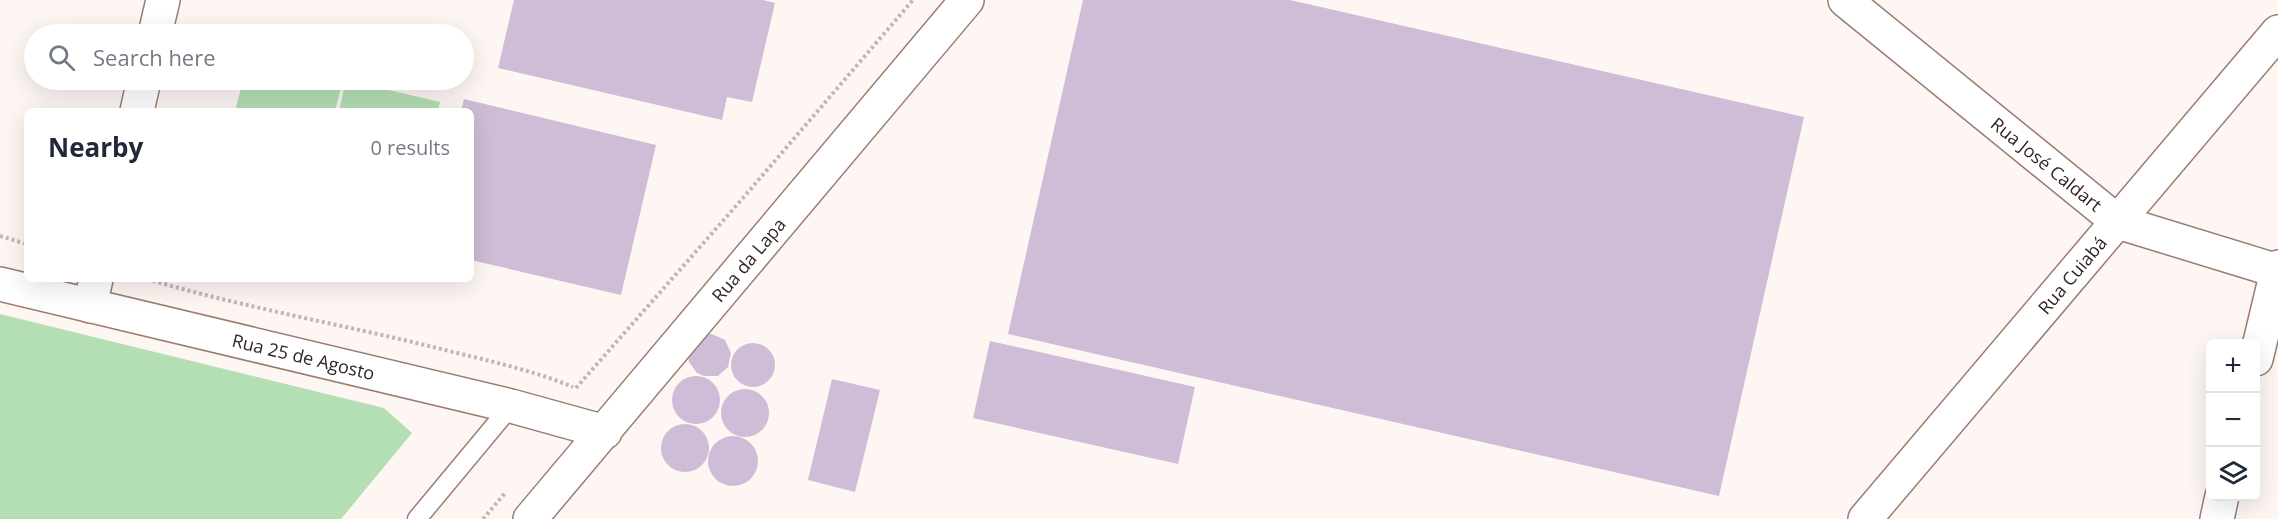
<!DOCTYPE html>
<html lang="en">
<head>
<meta charset="utf-8">
<style>
	:root { --surface:#fff; --page:#f6f6f7; --text:#1f2937; --muted:#747a83; --line:#e0e1e3 }
	body { margin:0; font-family:"Open Sans",sans-serif; background:var(--page); color:var(--text) }
	.controls { position:absolute; right:18px; bottom:18px; display:grid; overflow:hidden; border-radius:9px; box-shadow:0 6px 24px #0002 }
	.controls button { width:54px; height:54px; display:grid; place-items:center; padding:0; border:0; border-bottom:2px solid var(--line); background:var(--surface); color:var(--text); font:30px sans-serif }
	.list { margin:0; padding:0; list-style:none }
	h2 { display:flex; justify-content:space-between; align-items:center; height:78px; margin:0; padding:0 24px; font-size:26px }
	h2 small { font-size:20px; font-weight:400; color:var(--muted) }
	.icon { flex:none; width:33px; height:33px; fill:none; stroke:currentColor; stroke-width:2; stroke-linecap:round; stroke-linejoin:round }
	.map { position:relative; flex:none; width:2278px; height:519px; overflow:hidden }
	.search { position:absolute; background:var(--surface); box-shadow:0 6px 24px #0002; left:24px; top:24px; width:450px; height:66px; display:flex; align-items:center; gap:15px; box-sizing:border-box; padding:0 21px; border-radius:33px; color:var(--muted); font-size:22px }
	.panel { position:absolute; background:var(--surface); box-shadow:0 6px 24px #0002; left:24px; top:108px; width:450px; height:174px; border-radius:9px }
	.map>svg:first-child { display:block }
	.green { fill:#b4dfb5 }
	.building { fill:#cfbcd6 }
	.lines { fill:none; stroke-linecap:round; stroke-linejoin:round }
	.lane-casing { stroke:#9a7d70; stroke-width:21 }
	.street-casing { stroke:#9a7d70; stroke-width:36 }
	.secondary-casing { stroke:#9a7d70; stroke-width:36 }
	.path { stroke:#c0b7b3; stroke-width:4; stroke-dasharray:3 3; stroke-linecap:butt }
	.lane { stroke:#fff; stroke-width:18 }
	.street { stroke:#fff; stroke-width:33 }
	.secondary { stroke:#fff; stroke-width:33 }
	.labels { text-anchor:middle; dominant-baseline:central; stroke-width:5; stroke-linejoin:round; paint-order:stroke }
	.street-label { font-size:18px; fill:#312520; stroke:#fff }
</style>
</head>
<body>
<div class="map">
<svg width="2278" height="519" viewBox="0 0 2278 519">
	<rect width="100%" height="100%" fill="#fdf6f3"/>
	<path class="green" d="M243 80H343L335 111H235Z
		M346 80 440 102 438 111H339Z
		M0 314 384 408 412 433 341 519H0Z"/>
	<path class="building" d="M514 0H763L775 3 752 102 727 97 722 120 498 68Z
		M1083 0H1290L1804 117 1719 496 1008 334Z
		M464 99 656 145 621 295 471 260V111H461Z
		M705 334H712L725 340 731 353 728 367 718 376H704L697 373 689 362 688 355Z
		M990 341 1195 387 1178 464 973 418Z
		M731 365a22 22 0 1 1 44 0a22 22 0 1 1-44 0Z
		M672 400a24 24 0 1 1 48 0a24 24 0 1 1-48 0Z
		M832 379 880 390 855 492 808 480Z
		M721 413a24 24 0 1 1 48 0a24 24 0 1 1-48 0Z
		M661 448a24 24 0 1 1 48 0a24 24 0 1 1-48 0Z
		M708 461a25 25 0 1 1 50 0a25 25 0 1 1-50 0Z"/>
	<g class="lines">
		<g class="lane-casing">
			<path id="lane" d="M417 519 511 406"/>
		</g>
		<g class="street-casing">
			<g id="street">
				<path id="s1" d="M1845 0 2118 222 2278 271"/>
				<path d="M155 34 163 0"/>
				<path d="M137 111 144 80"/>
				<path d="M90 306 96 279"/>
				<path d="M2256 359 2278 267"/>
				<path d="M2217 519 2222 496"/>
			</g>
		</g>
		<g class="secondary-casing">
			<g id="secondary">
				<path id="s2" d="M0 284 511 406 605 432"/>
				<path id="s3" d="M530 519 967 0"/>
				<path id="s4" d="M1865 519 2278 32"/>
			</g>
		</g>
		<path class="path" d="M0 236 27 244
			M147 279C245 308 346 325 445 350 489 361 532 370 573 387
			M576 388 743 198 913 0
			M483 519 506 492"/>
		<use href="#lane" class="lane"/>
		<use href="#street" class="street"/>
		<use href="#secondary" class="secondary"/>
	</g>
	<g class="labels">
		<g class="street-label">
			<text stroke="none"><textPath href="#s1" startOffset="260">Rua José Caldart</textPath></text>
			<text stroke="none"><textPath href="#s3" startOffset="339">Rua da Lapa</textPath></text>
			<text stroke="none"><textPath href="#s4" startOffset="320">Rua Cuiabá</textPath></text>
			<text stroke="none"><textPath href="#s2" startOffset="312">Rua 25 de Agosto</textPath></text>
		</g>
	</g>
</svg>
<div class="controls">
<button>+</button>
<button>−</button>
<button><svg class="icon" aria-label="layers" viewBox="0 0 24 24"><path d="M12 4l9 5-9 5-9-5zM3 14l9 5 9-5"/></svg></button>
</div>
<div class="search"><svg class="icon" aria-label="search" viewBox="0 0 24 24"><circle cx="10" cy="10" r="6"/><path d="M15 15l6 6"/></svg>Search here</div>
<section class="panel">
<h2>Nearby<small>0 results</small></h2>
<ul class="list">
</ul>
</section>
</div>
</body>
</html>
